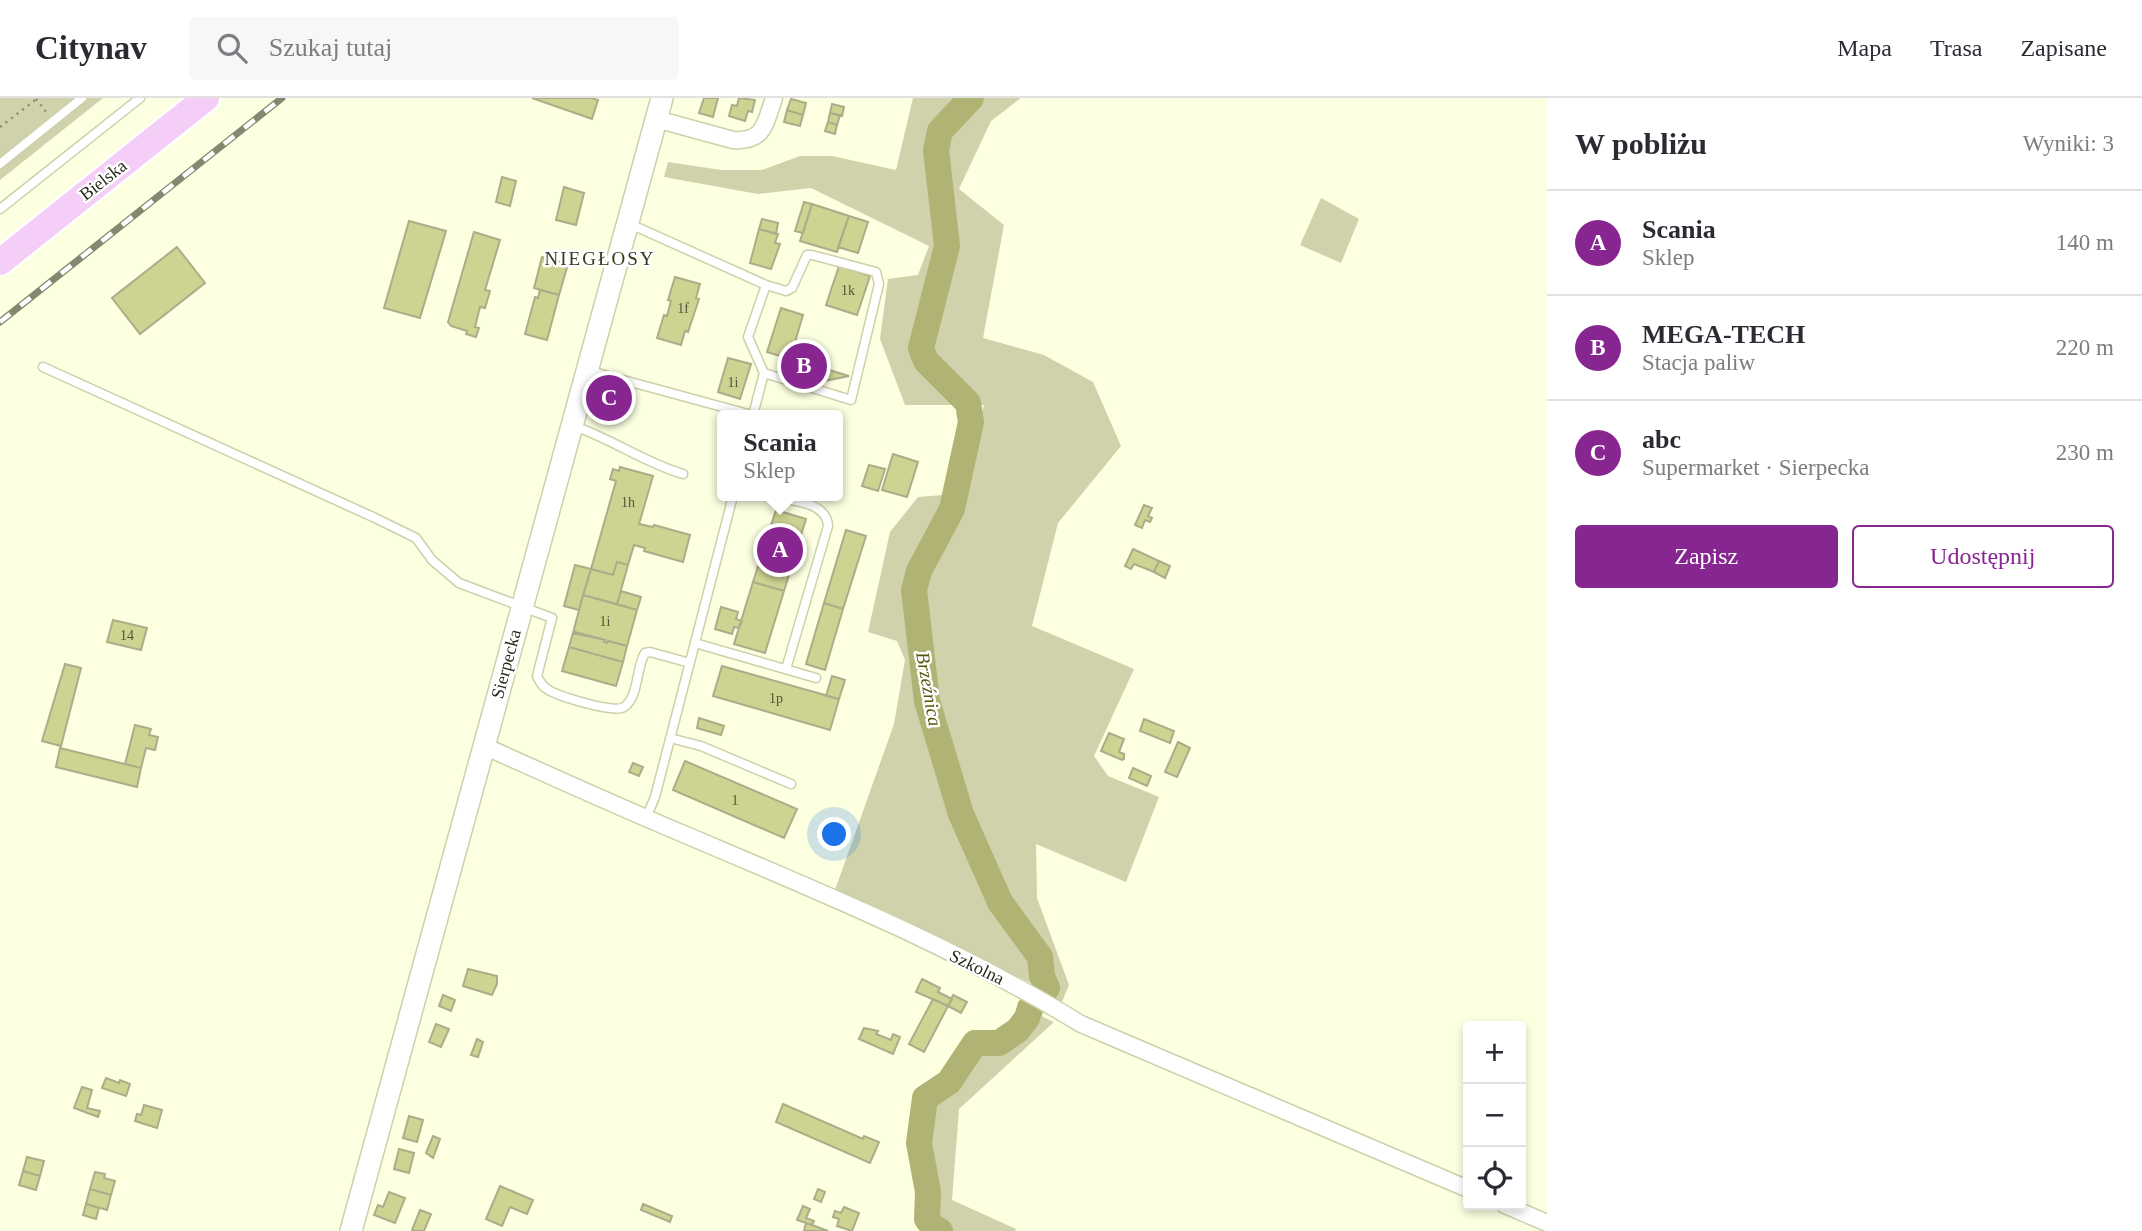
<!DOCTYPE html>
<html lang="pl">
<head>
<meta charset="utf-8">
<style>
	:root { --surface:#fff; --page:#f7f7f7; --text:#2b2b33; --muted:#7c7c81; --line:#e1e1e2; --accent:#872690 }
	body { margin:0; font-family:"Times New Roman",serif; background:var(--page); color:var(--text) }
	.controls { position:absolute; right:21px; bottom:21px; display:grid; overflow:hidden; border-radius:7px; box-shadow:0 4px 10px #0003 }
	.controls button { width:63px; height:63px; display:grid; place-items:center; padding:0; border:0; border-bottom:2px solid var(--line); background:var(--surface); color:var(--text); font:35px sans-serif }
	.you { position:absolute; left:835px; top:737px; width:24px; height:24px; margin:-18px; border:5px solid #fff; border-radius:50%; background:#1a73e8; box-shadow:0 0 0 10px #1a73e833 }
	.badge { display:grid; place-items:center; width:46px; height:46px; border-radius:50%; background:var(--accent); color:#fff; font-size:23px; font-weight:700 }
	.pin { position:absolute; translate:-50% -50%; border:4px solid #fff; box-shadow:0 2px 7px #0006 }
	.popup { position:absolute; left:717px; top:312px; width:126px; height:91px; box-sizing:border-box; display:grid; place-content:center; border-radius:7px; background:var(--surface); filter:drop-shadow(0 2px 5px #0005); font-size:23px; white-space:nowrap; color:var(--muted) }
	.popup b { font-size:26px; color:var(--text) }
	.popup::after { content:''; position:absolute; left:50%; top:100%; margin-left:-14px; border:14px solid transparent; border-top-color:var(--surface) }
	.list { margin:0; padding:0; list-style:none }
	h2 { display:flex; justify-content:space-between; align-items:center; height:91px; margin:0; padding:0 28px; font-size:30px }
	h2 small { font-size:23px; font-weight:400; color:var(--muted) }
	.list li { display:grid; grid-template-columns:46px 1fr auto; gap:21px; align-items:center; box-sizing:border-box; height:105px; padding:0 28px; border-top:2px solid var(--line) }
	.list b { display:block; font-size:26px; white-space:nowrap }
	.list p { margin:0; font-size:23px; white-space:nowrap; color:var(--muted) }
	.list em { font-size:23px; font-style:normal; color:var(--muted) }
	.actions { display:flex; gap:14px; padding:21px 28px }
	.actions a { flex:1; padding:16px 0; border:2px solid var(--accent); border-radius:7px; text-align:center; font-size:24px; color:var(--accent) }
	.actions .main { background:var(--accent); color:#fff }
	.icon { flex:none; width:38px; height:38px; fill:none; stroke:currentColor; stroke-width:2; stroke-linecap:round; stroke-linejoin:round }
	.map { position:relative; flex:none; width:1547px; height:1133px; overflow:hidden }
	header { display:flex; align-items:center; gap:42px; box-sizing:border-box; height:98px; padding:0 35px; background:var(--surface); border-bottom:2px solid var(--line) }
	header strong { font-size:33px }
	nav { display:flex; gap:38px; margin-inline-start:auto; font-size:24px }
	.search { width:490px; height:63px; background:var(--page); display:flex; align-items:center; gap:18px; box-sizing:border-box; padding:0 24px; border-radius:7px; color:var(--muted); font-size:26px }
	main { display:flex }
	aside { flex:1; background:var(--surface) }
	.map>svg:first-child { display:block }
	.green { fill:#cfd2ab }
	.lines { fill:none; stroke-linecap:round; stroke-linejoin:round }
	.river { stroke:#b0b373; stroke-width:26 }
	.building { fill:#cfd392; stroke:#abad89; stroke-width:2 }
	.service-casing { stroke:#ced0ab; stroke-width:11 }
	.minor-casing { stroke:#ced0ab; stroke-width:19 }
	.tertiary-casing { stroke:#ced0ab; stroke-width:24 }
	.primary-casing { stroke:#fff; stroke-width:30 }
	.path { stroke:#8b8d77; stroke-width:2.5; stroke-dasharray:2 5; stroke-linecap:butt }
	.service { stroke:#fff; stroke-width:8 }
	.minor { stroke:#fff; stroke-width:16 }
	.tertiary { stroke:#fff; stroke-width:21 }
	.primary { stroke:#f4cef7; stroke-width:26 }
	.rail-casing { stroke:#858771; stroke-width:7 }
	.rail { stroke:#fff; stroke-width:4.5; stroke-dasharray:13; stroke-linecap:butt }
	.labels { text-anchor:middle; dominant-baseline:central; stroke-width:5; stroke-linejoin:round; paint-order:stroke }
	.number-label { font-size:14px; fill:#53553a }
	.street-label { font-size:18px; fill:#2a2b1c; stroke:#fff }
	.neighbourhood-label { font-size:19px; letter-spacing:2px; fill:#373919; stroke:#fff }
	.water-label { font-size:19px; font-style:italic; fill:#56570a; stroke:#fff }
</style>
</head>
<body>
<header>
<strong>Citynav</strong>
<div class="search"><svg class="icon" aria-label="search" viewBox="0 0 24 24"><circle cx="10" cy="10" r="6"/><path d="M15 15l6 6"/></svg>Szukaj tutaj</div>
<nav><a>Mapa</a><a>Trasa</a><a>Zapisane</a></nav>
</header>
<main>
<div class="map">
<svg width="1547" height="1133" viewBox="0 0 1547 1133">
	<rect width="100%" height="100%" fill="#fcffe0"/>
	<path class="green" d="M0 0H103L0 82Z
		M913 0H1021L991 23 959 91 1004 127 983 240 1044 257 1093 284 1121 348 1058 425 1032 528 1134 571 1094 658 1108 678 1159 699 1126 784 1036 746 1037 800 1069 887 1061 906 1043 897 1031 885 971 858 950 844 835 792 894 626 905 562 897 543 868 534 890 434 918 399 968 395 966 362 984 307H905L880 241 888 181 918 177 929 148 811 90 758 96 664 79 668 64 721 72H762L800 58H832L896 72Z
		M1321 100 1359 121 1341 165 1300 147Z
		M1037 911H1040L1043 919 1054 924 959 1011 952 1102 1016 1131 1015 1133H949L933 1125C929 1114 933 1107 932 1096 932 1082 923 1071 928 1057L922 1044 928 1004 960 979 968 959 980 947 994 952C1018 940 1028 938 1037 911Z"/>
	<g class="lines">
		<path class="river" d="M940 1133 933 1129 927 1121 928 1094 919 1045 925 1000 949 984 975 945H999L1018 932 1027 920 1030 910 1047 890 1042 878 1040 859 1000 804 961 716 927 603 914 492 919 473 952 411 971 324 968 305 926 263 921 250 947 148 936 52 940 33 971 0"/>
	</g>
	<path class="building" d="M532 0H591L598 2 592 21Z
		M704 0H718L713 19 699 15Z
		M739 0 755 2 752 14 748 13 745 23 729 18 732 7 737 8Z
		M791 1 806 5 803 17 787 12Z
		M832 6 844 9 842 18 830 15Z
		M787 12 803 17 800 28 784 24Z
		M830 15 840 17 837 27 828 24Z
		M828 24 837 27 835 36 825 33Z
		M502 79 516 83 510 108 496 104Z
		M564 89 584 95 576 127 556 122Z
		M804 104 812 106 803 135 795 133Z
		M812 106 849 118 837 154 800 143Z
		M849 118 868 124 858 155 838 149Z
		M762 121 778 125 776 136 759 131Z
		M409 123 446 133 420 220 384 210Z
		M759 131 778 136 775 145 780 146 771 171 750 165Z
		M474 134 500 142 485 192 490 193 485 210 480 209 475 229 479 230 476 239 466 236 467 233 451 228 448 224Z
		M177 149 205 185 140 236 112 200Z
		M542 159 568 166 559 197 534 190Z
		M839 168 870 178 857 217 826 207Z
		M675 179 700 186 696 200 699 201 688 234 685 233 681 247 657 240 664 217 667 218 671 203 668 202Z
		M540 192 559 197 547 242 525 236 535 199 538 200Z
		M781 210 803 217 790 261 767 254Z
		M794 247 810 251 806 265 849 278 820 284 799 278 801 270 784 265 786 260 790 261Z
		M728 260 751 266 740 301 718 294Z
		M608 289 617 291 612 310 603 308Z
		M893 356 918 364 907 399 882 392Z
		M869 367 885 371 878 393 862 388Z
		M620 369 653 378 639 426 653 429 654 427 690 437 683 464 644 453 645 450 634 447 628 467 617 464 613 477 591 471 616 383 610 381 613 371 619 373Z
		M1144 407 1152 410 1148 418 1152 420 1150 424 1145 422 1142 430 1135 427Z
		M776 412 806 421 784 493 753 484Z
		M846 432 866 438 843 511 824 505Z
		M1133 451 1159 463 1154 474 1134 466 1131 471 1125 468Z
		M1159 463 1170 468 1165 480 1154 474Z
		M617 464 628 467 617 506 583 497 591 471 613 477Z
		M575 467 591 471 579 512 564 508Z
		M753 484 784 493 765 555 734 546Z
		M621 493 641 499 637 512 617 506Z
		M583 497 637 512 627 548 608 543 607 545 604 544 605 542 573 535Z
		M824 505 843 511 825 572 806 566Z
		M721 509 738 514 736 521 742 523 739 530 734 529 732 536 715 531Z
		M113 522 147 530 141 552 107 544Z
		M575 534 605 542 604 544 607 545 608 543 627 548 623 564 569 549 573 535Z
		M569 549 623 564 616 588 562 573Z
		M65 566 81 570 61 648 42 643Z
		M722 568 839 601 830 632 713 598Z
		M832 578 845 582 839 601 826 598Z
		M699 620 724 628 721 637 697 630Z
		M1144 621 1174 633 1170 645 1140 633Z
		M135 627 151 631 149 637 158 639 155 652 146 650 141 670 125 666Z
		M1109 635 1124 641 1119 654 1124 656V661L1122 662 1101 653Z
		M1178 644 1190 650 1177 679 1165 674Z
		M60 650 141 670 137 689 56 669Z
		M685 663 797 711 784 740 673 692Z
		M633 665 643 669 639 678 629 674Z
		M1133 670 1151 678 1147 688 1129 680Z
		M468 871 497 878V886L492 897 463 888Z
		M922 881 940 890 938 894 952 901 948 908 916 894Z
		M443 897 455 902 451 913 439 908Z
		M953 897 967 904 961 915 948 908Z
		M933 901 948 908 924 954 909 946Z
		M436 926 449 931 441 949 429 944Z
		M864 930 878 933 876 936 891 942 893 936 900 939 893 956 859 941Z
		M477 941 483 944 478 959 471 957Z
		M106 980 119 985 120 982 130 986 126 998 102 990Z
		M82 989 92 992 87 1010 100 1013 98 1019 74 1010Z
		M783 1006 863 1041 864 1038 879 1044 870 1065 776 1024Z
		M144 1007 162 1012 157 1030 135 1023 137 1016 141 1017Z
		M409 1018 423 1022 417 1044 403 1040Z
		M433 1038 440 1041 433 1060 426 1055Z
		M399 1051 414 1055 409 1075 394 1071Z
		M27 1059 44 1063 40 1078 23 1073Z
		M23 1073 40 1078 36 1092 19 1087Z
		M95 1074 105 1076 104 1080 115 1083 111 1097 90 1091Z
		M500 1088 533 1102 527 1116 510 1109 502 1128 486 1121Z
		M90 1091 111 1097 107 1112 86 1106Z
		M818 1091 825 1094 821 1104 814 1101Z
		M389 1094 405 1100 395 1125 374 1117 378 1107 383 1109Z
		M86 1106 99 1110 96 1121 83 1117Z
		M643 1106 672 1118 670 1124 641 1112Z
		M803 1108 810 1111 806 1120 814 1123 812 1127 797 1122Z
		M844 1109 859 1115 852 1133 837 1128 839 1121 833 1119 835 1113 841 1115Z
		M420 1112 431 1116 424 1133H414L412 1132Z
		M806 1125 812 1127 828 1133H804Z"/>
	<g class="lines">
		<g class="service-casing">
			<path id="service" d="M0 66 82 0
				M0 111 140 0
				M630 126 766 187 748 239 764 275 753 317
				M43 269 373 419 416 440 432 462 459 485 552 520 537 578C540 584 542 588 547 591 557 598 615 616 624 609 639 599 636 569 645 555L650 554 690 565
				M590 273 752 317
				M764 275 851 302 879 186 876 174 812 157H807L792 190 786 193 766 187
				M574 328C612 341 645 365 683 376
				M766 398C786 402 827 402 828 428L786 571
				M695 545 816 580
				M670 640 701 648 791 686
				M646 720 655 699 733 398"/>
		</g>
		<g class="minor-casing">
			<path id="minor" d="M656 21 733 42C765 44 765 25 774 0
				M484 648C553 679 623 711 693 740 825 796 959 851 1081 926L1468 1091
				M1505 1107 1547 1125"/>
		</g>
		<g class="tertiary-casing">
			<path id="tertiary" d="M351 1133 662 0"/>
		</g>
		<g class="primary-casing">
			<path id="primary" d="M0 164 206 0"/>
		</g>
		<path class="path" d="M36 1 47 15
			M0 29 38 0"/>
		<use href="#service" class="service"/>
		<use href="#minor" class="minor"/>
		<use href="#tertiary" class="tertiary"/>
		<use href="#primary" class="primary"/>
		<g class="rail-casing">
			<path id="rail" d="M0 224 282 0"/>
		</g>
		<use href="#rail" class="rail"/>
	</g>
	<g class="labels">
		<g class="number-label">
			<text x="848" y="192">1k</text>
			<text x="683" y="210">1f</text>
			<text x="733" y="284">1i</text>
			<text x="628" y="404">1h</text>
			<text x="605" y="523">1i</text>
			<text x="127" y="537">14</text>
			<text x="776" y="600">1p</text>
			<text x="735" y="702">1</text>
		</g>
		<g class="street-label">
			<text transform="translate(103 82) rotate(-38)">Bielska</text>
			<text transform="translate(506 566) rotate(-75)">Sierpecka</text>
			<text transform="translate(977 869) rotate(26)">Szkolna</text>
		</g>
		<g class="neighbourhood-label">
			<text x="600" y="160">NIEGŁOSY</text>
		</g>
		<g class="water-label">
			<text transform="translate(929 591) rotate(80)">Brzeźnica</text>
		</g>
	</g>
</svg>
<div class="controls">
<button>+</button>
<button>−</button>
<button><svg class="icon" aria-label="locate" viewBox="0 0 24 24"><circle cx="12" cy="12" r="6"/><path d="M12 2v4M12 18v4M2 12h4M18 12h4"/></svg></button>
</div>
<div class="you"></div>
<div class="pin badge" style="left:780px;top:452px">A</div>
<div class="popup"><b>Scania</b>Sklep</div>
<div class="pin badge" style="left:804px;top:268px">B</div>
<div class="pin badge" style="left:609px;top:300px">C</div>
</div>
<aside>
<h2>W pobliżu<small>Wyniki: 3</small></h2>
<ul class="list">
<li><span class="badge">A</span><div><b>Scania</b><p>Sklep</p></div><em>140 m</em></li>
<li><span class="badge">B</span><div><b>MEGA-TECH</b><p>Stacja paliw</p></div><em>220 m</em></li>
<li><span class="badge">C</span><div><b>abc</b><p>Supermarket · Sierpecka</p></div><em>230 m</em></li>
</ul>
<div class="actions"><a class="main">Zapisz</a><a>Udostępnij</a></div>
</aside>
</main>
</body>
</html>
